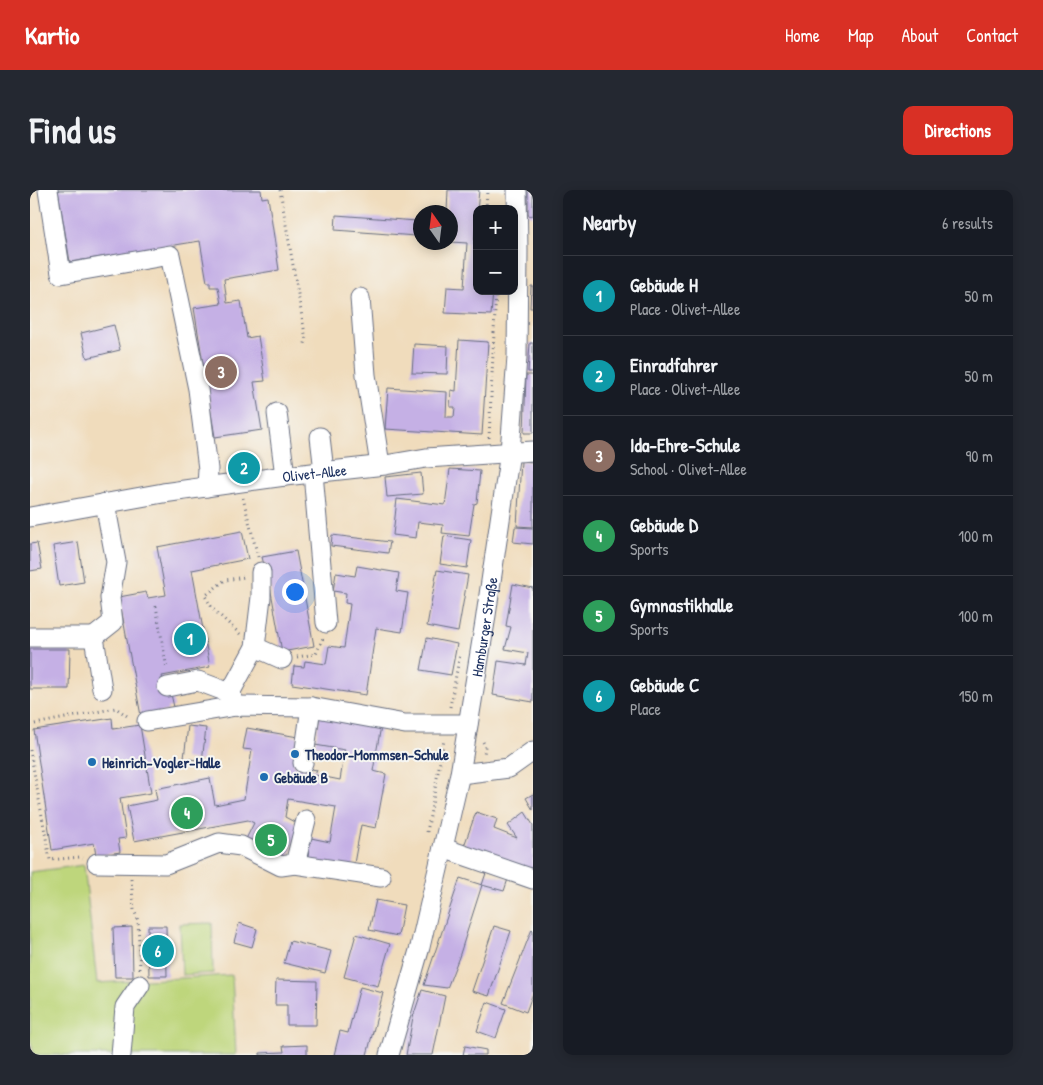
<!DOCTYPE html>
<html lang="en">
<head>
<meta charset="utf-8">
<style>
	:root { --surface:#171b24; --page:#242831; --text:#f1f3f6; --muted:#9ea1a6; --line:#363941; --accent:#d93025 }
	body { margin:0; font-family:"Patrick Hand",sans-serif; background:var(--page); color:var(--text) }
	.controls { position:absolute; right:15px; top:15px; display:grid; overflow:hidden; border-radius:10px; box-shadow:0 2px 12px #0003 }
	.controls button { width:45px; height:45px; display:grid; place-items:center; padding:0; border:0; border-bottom:1px solid var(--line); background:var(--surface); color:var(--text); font:25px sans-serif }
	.compass { position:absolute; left:383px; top:15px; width:45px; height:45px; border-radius:50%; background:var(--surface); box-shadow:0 2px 12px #0003; rotate:346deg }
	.you { position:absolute; left:264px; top:401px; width:18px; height:18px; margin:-12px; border:4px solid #fff; border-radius:50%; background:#1a73e8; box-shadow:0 0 0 8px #1a73e833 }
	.badge { display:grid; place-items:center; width:32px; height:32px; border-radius:50%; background:var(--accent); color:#fff; font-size:16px; font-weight:700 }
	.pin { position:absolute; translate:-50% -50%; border:2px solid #fff; box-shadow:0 1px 5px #0006 }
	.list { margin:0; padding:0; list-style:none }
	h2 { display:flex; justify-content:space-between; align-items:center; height:65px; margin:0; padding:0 20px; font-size:21px }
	h2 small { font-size:16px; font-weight:400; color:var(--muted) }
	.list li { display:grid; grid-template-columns:32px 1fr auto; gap:15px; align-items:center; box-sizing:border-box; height:80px; padding:0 20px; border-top:1px solid var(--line) }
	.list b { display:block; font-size:19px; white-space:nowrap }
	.list p { margin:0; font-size:16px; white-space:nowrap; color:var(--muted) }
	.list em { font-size:16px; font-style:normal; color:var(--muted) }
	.map { position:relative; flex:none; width:503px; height:865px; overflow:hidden; border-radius:10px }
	header { display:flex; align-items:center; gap:30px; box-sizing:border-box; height:70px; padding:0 25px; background:var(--accent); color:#fff }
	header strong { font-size:24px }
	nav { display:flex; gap:28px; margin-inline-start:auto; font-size:18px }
	.intro { display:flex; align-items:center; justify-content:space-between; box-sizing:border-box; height:120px; padding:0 30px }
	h1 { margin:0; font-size:35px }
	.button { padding:12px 22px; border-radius:10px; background:var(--accent); color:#fff; font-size:18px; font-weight:700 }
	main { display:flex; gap:30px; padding:0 30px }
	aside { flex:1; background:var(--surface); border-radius:10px; box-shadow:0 2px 12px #0003 }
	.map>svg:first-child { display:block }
	.green { fill:#bed67b; stroke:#6c826c }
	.building { fill:#c5b0e5 }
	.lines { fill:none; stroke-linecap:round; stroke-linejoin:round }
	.minor-casing { stroke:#666c7f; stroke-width:21 }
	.path { stroke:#666c7f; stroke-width:3; stroke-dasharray:1 4; stroke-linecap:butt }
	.minor { stroke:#fff; stroke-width:19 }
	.poi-dot { fill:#1f6fb2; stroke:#f6f6f2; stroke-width:2 }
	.labels { text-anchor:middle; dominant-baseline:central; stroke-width:4; stroke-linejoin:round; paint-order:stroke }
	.street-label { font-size:15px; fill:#1b2f5e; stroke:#f6f6f2 }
	.poi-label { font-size:15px; font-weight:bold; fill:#1b2f5e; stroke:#f6f6f2; text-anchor:start }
</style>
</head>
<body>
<header>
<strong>Kartio</strong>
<nav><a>Home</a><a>Map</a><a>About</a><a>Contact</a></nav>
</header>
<div class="intro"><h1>Find us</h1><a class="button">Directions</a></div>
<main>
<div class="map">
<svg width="503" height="865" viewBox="0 0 503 865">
	<rect width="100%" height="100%" fill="#f6f6f2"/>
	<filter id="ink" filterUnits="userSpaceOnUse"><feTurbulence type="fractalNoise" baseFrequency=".02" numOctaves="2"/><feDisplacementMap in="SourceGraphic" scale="10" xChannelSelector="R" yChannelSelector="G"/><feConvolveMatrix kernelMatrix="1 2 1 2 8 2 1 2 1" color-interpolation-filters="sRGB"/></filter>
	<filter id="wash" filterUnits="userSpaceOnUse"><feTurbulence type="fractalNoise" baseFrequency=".0096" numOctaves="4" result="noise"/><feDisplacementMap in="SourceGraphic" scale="20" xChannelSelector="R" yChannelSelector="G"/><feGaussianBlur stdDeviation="1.12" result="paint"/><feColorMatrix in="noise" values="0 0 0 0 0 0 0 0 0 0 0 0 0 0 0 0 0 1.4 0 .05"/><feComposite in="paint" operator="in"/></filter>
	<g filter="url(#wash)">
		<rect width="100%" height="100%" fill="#f0dcbc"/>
		<path class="green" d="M54 675 67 793 202 785 206 865H4L0 849V682Z
			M182 733 183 783 152 785 150 734Z"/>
		<g id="blocks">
			<path class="building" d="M28 0H231L232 8 238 7 249 80 194 89 197 113 211 111 217 148 228 146 235 191 224 192 232 240 185 247 164 118 191 114 188 97H180V92H177L170 51 40 72Z
				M418 0H449L444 54H447V101H463L461 125 415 123 417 97 434 98 437 53 421 52V22H417Z
				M498 0H503V26L498 25Z
				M306 25 387 31 386 46 305 40Z
				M501 96H503V118H500Z
				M84 135 90 160 57 168 51 143Z
				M429 150 458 152 452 245 355 239 358 198 417 202 416 227H424L425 217H420L421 200 426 201Z
				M500 153H503V182H498Z
				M384 154 418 156 417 184 382 183Z
				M496 185H503V243H494Z
				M491 271 503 272V337L487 336Z
				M420 279 450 281 447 313 444 314 439 346 412 343 413 335 388 332 386 348 363 345 367 309 415 315Z
				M391 283 393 304 357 307 355 287Z
				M485 337 503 338V354L483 352Z
				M212 341 218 369 162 380 180 477 132 486 135 501 140 500 144 517 137 518 138 521 111 526 89 407 116 402 118 408 136 405 127 357Z
				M302 345 360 352 358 363 301 356Z
				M414 346 441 350 437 378 410 374Z
				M48 352 54 392 29 396 23 356Z
				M7 353 12 379 0 381V354Z
				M266 361 284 456 252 462 236 374 234 375 232 367Z
				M327 376 369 383 366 401 378 403 372 442 346 438 336 505 262 494 264 476 274 477 275 471 296 474 299 456 314 458 320 414 315 413 316 403 303 401 306 383 325 386Z
				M407 380 438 385 428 442 397 436Z
				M483 394 503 398V512L463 505 468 471 496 475 498 463 475 459 481 437 476 436Z
				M397 448 427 454 421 485 391 480Z
				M0 459H40L39 499H0Z
				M290 525 351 536 343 581 356 584 346 638 331 635 323 679 277 671 281 648 300 652 306 617 258 609 255 627 270 635 257 672 215 651 224 633 218 630 104 651 97 616 127 610 125 599 180 588 185 615 214 609 222 560 213 559 217 538 268 547 264 576 287 580 285 585 310 590 315 560 285 555Z
				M82 528 83 539 110 535 121 603 90 608 96 648 88 649 90 662 66 666 64 653 22 660 4 540Z
				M158 536 176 538 172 571 154 568Z
				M503 604V620L496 608Z
				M446 622 467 629 464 639 487 648 478 635 495 622 503 635V686L434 656Z
				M456 683 478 689 474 701 452 695Z
				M430 688 452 695 429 767 417 798 394 795Z
				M346 710 374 715 368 746 339 740Z
				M209 733 227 739 222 757 204 752Z
				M118 736H136L137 786H119Z
				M464 736 481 741 459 806 442 801Z
				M102 737 103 787H85L83 738Z
				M502 739 503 740V803L496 822 473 813Z
				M326 744 360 754 348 796 314 787Z
				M260 751 301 761 295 783 254 773Z
				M246 790 287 791 286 835H257V815H245Z
				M330 797 353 803 337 865H304L310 841 318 843Z
				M392 800 415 806 403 865H376L383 827Z
				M457 812 476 819 466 848 447 841Z
				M277 855V865H230V863L254 862 253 856Z
				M435 856 456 860V865H433Z"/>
		</g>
	</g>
	<g filter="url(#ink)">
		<use href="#blocks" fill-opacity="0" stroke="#666c7f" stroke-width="1"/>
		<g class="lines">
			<g class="minor-casing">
				<g id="minor">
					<path d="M18 0 31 84 140 65 168 199 178 279 177 297"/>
					<path d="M330 108 336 185 350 275"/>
					<path d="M247 223 255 286"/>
					<path d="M290 247 294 281"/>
					<path d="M283 283 296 433"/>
					<path id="s1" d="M0 327 133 303 255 286 355 275 396 268 503 261"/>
					<path d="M0 447H64"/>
					<path d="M225 457 252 469"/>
					<path d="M137 497 168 491 200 503"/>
					<path d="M72 499 64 447 83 432 80 408 86 372 75 313"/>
					<path d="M206 516 200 503 225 457 231 407V382"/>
					<path d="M117 531 206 516 281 517 375 534H438"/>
					<path d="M273 573 281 517"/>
					<path d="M430 584 479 578 503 561"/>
					<path d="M276 630 265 674 351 687"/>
					<path d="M413 658 503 689"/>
					<path d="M67 673 136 674 189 653 211 656 251 676 265 674"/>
					<path d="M91 865 95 817 110 795"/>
					<path id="s2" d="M359 865 390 757 430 584 455 432 480 262 487 167 488 61 487 0"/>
				</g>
			</g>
			<path class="path" d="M250 0 276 150 274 157
				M456 19 457 0
				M459 248 466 101
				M213 308 228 367
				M126 416 137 479
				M210 444 183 419 175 406 195 390 215 387
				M267 467 286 464 293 448
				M420 517 430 464
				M0 535 86 518 100 528
				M453 552 455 556 454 565
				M0 560 20 670 50 667 53 668
				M397 642 414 550
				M101 689 104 720 108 730 110 779"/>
			<use href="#minor" class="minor"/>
		</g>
	</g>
	<g class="poi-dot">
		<circle cx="265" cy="564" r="5"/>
		<circle cx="62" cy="572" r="5"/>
		<circle cx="234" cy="587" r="5"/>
	</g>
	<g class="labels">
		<g class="street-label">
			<text stroke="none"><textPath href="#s1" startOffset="288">Olivet-Allee</textPath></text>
			<text stroke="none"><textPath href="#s2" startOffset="439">Hamburger Straße</textPath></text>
		</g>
		<g class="poi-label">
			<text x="275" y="564">Theodor-Mommsen-Schule</text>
			<text x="72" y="572">Heinrich-Vogler-Halle</text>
			<text x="244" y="587">Gebäude B</text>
		</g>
	</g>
</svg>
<div class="controls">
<button>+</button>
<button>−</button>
</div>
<svg class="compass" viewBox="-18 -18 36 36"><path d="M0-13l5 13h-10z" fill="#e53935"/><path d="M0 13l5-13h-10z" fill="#9ea1a6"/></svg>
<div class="you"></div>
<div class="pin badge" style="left:160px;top:449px;background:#0f9aa8">1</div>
<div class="pin badge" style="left:214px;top:278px;background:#0f9aa8">2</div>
<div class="pin badge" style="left:191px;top:182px;background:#8d6e63">3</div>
<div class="pin badge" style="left:157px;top:623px;background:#2e9e5b">4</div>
<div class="pin badge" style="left:241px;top:650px;background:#2e9e5b">5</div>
<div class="pin badge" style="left:128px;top:761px;background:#0f9aa8">6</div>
</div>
<aside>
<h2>Nearby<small>6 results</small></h2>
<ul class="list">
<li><span class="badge" style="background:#0f9aa8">1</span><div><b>Gebäude H</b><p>Place · Olivet-Allee</p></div><em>50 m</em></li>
<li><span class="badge" style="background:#0f9aa8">2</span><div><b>Einradfahrer</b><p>Place · Olivet-Allee</p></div><em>50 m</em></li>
<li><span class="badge" style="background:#8d6e63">3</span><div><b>Ida-Ehre-Schule</b><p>School · Olivet-Allee</p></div><em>90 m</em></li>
<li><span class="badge" style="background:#2e9e5b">4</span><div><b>Gebäude D</b><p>Sports</p></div><em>100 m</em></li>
<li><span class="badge" style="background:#2e9e5b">5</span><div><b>Gymnastikhalle</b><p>Sports</p></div><em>100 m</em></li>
<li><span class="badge" style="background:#0f9aa8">6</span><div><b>Gebäude C</b><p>Place</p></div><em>150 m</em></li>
</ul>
</aside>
</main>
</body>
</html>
